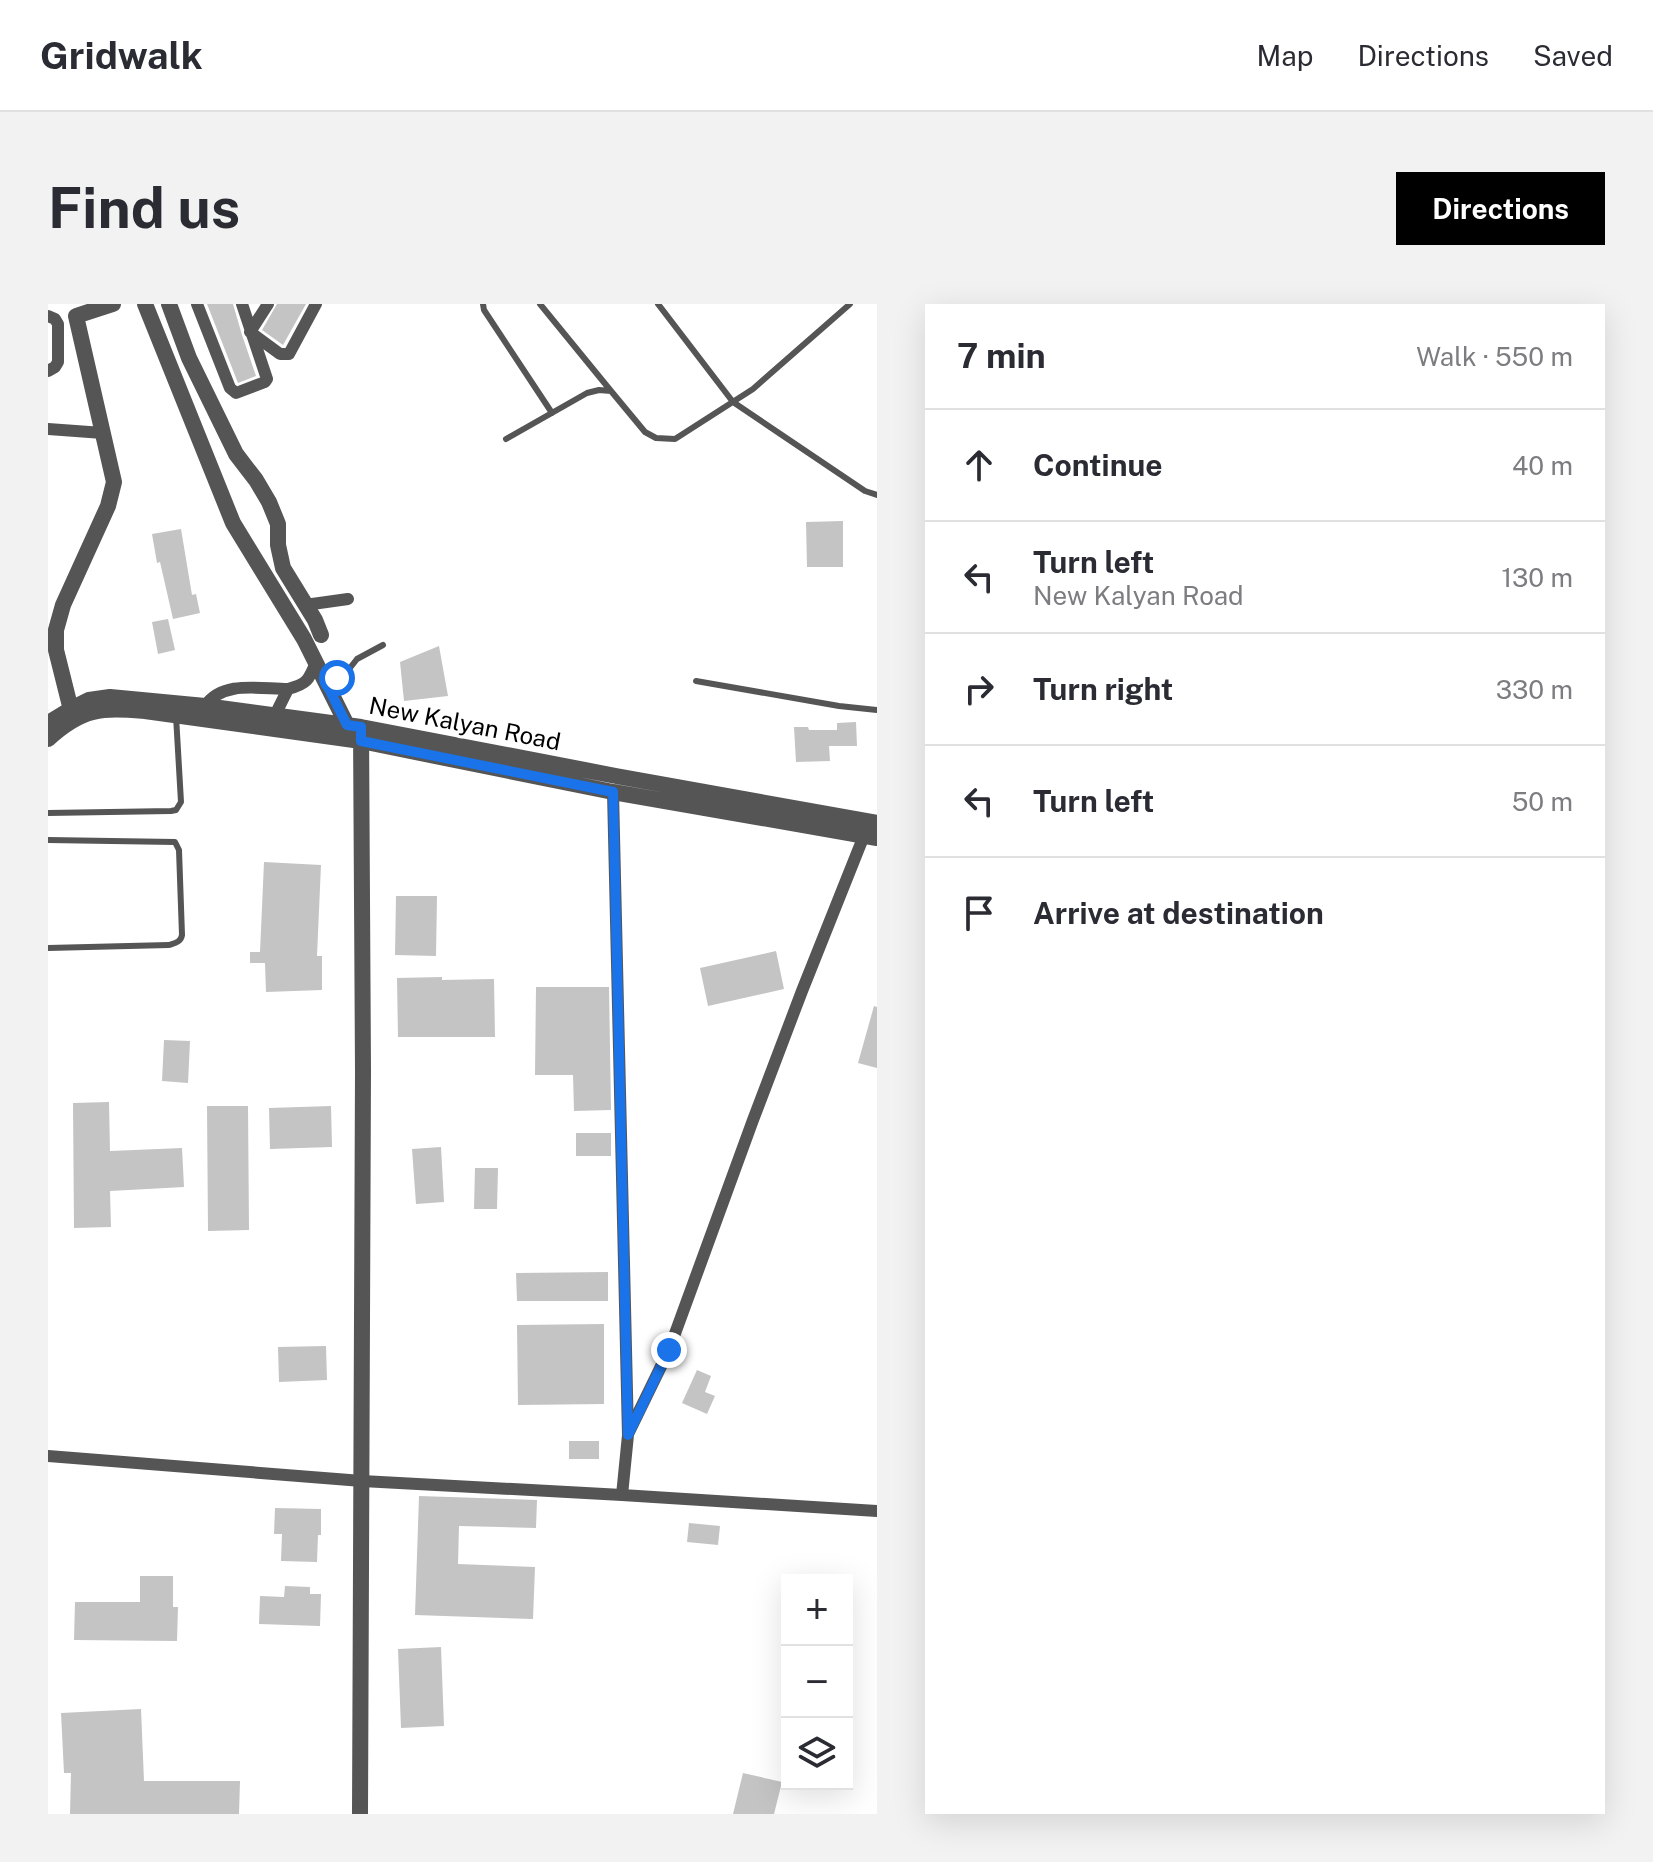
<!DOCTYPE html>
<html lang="en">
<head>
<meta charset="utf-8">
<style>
	:root { --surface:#fff; --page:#f2f2f3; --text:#2b2b33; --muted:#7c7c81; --line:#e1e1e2; --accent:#000 }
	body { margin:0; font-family:"Public Sans",sans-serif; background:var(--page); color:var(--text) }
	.controls { position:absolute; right:24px; bottom:24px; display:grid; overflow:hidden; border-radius:0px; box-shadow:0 8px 32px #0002 }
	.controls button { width:72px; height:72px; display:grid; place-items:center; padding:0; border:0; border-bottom:2px solid var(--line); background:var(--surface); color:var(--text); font:40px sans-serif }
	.stop { position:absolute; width:24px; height:24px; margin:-18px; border:6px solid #1a73e8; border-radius:50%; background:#fff }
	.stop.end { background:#1a73e8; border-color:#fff; box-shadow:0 2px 8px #0008 }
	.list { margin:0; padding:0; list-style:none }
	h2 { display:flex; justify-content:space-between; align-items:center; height:104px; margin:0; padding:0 32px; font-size:34px }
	h2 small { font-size:26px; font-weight:400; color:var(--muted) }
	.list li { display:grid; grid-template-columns:52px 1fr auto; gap:24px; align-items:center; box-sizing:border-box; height:112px; padding:0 32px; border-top:2px solid var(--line) }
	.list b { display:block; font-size:30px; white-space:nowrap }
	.list p { margin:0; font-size:26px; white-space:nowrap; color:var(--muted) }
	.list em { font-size:26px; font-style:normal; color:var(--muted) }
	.icon { flex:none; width:44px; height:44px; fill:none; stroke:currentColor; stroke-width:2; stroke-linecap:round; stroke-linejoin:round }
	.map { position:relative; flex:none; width:829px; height:1510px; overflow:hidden; border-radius:0px }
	header { display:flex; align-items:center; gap:48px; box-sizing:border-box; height:112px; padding:0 40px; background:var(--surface); border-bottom:2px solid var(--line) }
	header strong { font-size:38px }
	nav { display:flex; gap:44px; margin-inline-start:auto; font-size:28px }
	.intro { display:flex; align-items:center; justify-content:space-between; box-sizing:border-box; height:192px; padding:0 48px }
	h1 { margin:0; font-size:56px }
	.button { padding:20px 36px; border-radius:0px; background:var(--accent); color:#fff; font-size:28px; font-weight:700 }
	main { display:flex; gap:48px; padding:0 48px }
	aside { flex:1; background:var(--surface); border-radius:0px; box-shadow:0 8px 32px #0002 }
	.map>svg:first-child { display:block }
	.building { fill:#c4c4c4 }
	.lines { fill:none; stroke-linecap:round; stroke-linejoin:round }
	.service { stroke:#555; stroke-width:6 }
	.minor { stroke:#555; stroke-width:12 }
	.tertiary { stroke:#555; stroke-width:16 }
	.route { stroke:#1a73e8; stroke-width:10 }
	.labels { text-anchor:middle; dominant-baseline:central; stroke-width:6; stroke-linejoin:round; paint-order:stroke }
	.street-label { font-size:24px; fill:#000; stroke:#fff }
</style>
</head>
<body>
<header>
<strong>Gridwalk</strong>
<nav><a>Map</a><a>Directions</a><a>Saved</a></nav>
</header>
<div class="intro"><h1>Find us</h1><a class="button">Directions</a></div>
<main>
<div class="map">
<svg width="829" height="1510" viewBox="0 0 829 1510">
	<rect width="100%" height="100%" fill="#fff"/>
	<path class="building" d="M159 0H185L194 31 208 72 190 79Z
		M229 0H258L235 41 214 26Z
		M795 217V263H759L758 218Z
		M133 225 144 291 148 290 152 309 125 315 112 258 109 259 104 230Z
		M120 315 127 346 110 350 104 318Z
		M391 342 400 392 356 397 352 358Z
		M808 418 809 442H781L782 457 748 458 746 423H760L761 426H789V419Z
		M216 558 273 561 269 652H274V686L218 688 217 659H202V648H212Z
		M348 592H389L388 652 347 651Z
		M728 647 736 685 660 702 652 664Z
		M394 673V676L446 675 447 733H350L349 674Z
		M488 683H561L563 806 526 807 525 771H487Z
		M826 702 829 703V764L810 759Z
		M116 736 142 737 140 779 114 777Z
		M61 798 62 847 134 844 136 883 62 887 63 923 26 924 25 799Z
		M159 802H200L201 926 160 927Z
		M283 802 284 843 222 845 221 804Z
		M528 829H563V852H528Z
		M393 843 396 898 368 900 364 845Z
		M427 864H450L449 905H426Z
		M560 968V997H469L468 969Z
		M556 1020V1100L470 1101 469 1021Z
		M278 1042 279 1076 231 1078 230 1043Z
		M649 1066 663 1072 657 1088 667 1092 659 1110 634 1099Z
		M521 1137H551V1155H521Z
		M371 1192 489 1196 488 1224 411 1222 410 1260 487 1263 485 1315 367 1311Z
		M227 1204 273 1205V1231H270L269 1258 233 1257 234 1230H226Z
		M641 1219 672 1222 670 1241 639 1238Z
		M92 1272H125V1303H130L129 1337 26 1336 27 1298H92Z
		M237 1282 262 1283V1290H273L272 1322 211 1320 212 1292 236 1293Z
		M393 1343 396 1422 353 1424 350 1345Z
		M93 1405 96 1477H192L191 1510H22L23 1469H16L13 1409Z
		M695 1469 734 1478 726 1510H685Z"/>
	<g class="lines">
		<path class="service" d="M435 0 436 6 504 109
			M492 0 563 87
			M610 0 685 98 817 187 829 191
			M458 135 539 89 551 86 563 87 597 128 608 134 627 135 705 85 802 0
			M648 377 791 402 829 406
			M279 379 298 369 309 355 335 341
			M0 509 123 507 128 506 133 498 128 412
			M0 536 127 538 131 546 134 631C133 638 127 639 121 641L0 644"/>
		<path class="minor" d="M149 0 182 84 188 89 217 78 219 75 194 0
			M220 0 202 28 232 50H241L268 0
			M0 12 7 15 10 20V58L7 63 0 67
			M0 125 55 129
			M257 301 300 295
			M157 402C175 376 212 385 240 385
			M227 411 240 385C259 380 261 376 268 358
			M581 1128 621 1046 705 816 754 687 819 524
			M0 1152 314 1177 574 1191 580 1131 565 488
			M574 1191 829 1207"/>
		<path class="tertiary" d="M97 0 185 219 256 335 299 421
			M121 0 141 54 188 150 208 176 221 198 230 220V241L235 264 267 316 273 331
			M25 414 8 346V326L15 301 60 202 66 178 28 12 65 0
			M0 419 23 405 41 396 62 393 157 402 313 423 568 472 829 519
			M0 435C35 403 53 404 97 407L313 437 565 488 829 534
			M312 1510 315 767 313 423"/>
	</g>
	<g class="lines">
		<path class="route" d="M289 374 278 379 299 421 313 423V437L565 488 580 1131 621 1046"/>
	</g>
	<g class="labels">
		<g class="street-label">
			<text transform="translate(417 419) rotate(11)">New Kalyan Road</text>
		</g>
	</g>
</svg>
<div class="controls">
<button>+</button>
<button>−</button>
<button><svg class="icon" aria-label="layers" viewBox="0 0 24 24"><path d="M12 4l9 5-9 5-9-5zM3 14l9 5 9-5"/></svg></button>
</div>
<div class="stop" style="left:289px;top:374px"></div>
<div class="stop end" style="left:621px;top:1046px"></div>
</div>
<aside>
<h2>7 min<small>Walk · 550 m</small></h2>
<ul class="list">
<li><svg class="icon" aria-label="ahead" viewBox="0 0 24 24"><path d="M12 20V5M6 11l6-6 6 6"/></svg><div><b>Continue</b></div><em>40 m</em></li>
<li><svg class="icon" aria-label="left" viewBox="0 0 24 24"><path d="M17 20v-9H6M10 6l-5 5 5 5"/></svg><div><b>Turn left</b><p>New Kalyan Road</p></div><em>130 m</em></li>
<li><svg class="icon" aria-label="right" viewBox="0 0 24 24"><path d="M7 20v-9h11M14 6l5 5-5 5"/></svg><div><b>Turn right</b></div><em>330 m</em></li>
<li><svg class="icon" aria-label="left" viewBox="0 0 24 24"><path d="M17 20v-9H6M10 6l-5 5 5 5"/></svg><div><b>Turn left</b></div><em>50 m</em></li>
<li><svg class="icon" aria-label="arrive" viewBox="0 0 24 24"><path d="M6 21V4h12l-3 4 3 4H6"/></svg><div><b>Arrive at destination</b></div></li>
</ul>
</aside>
</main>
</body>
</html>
